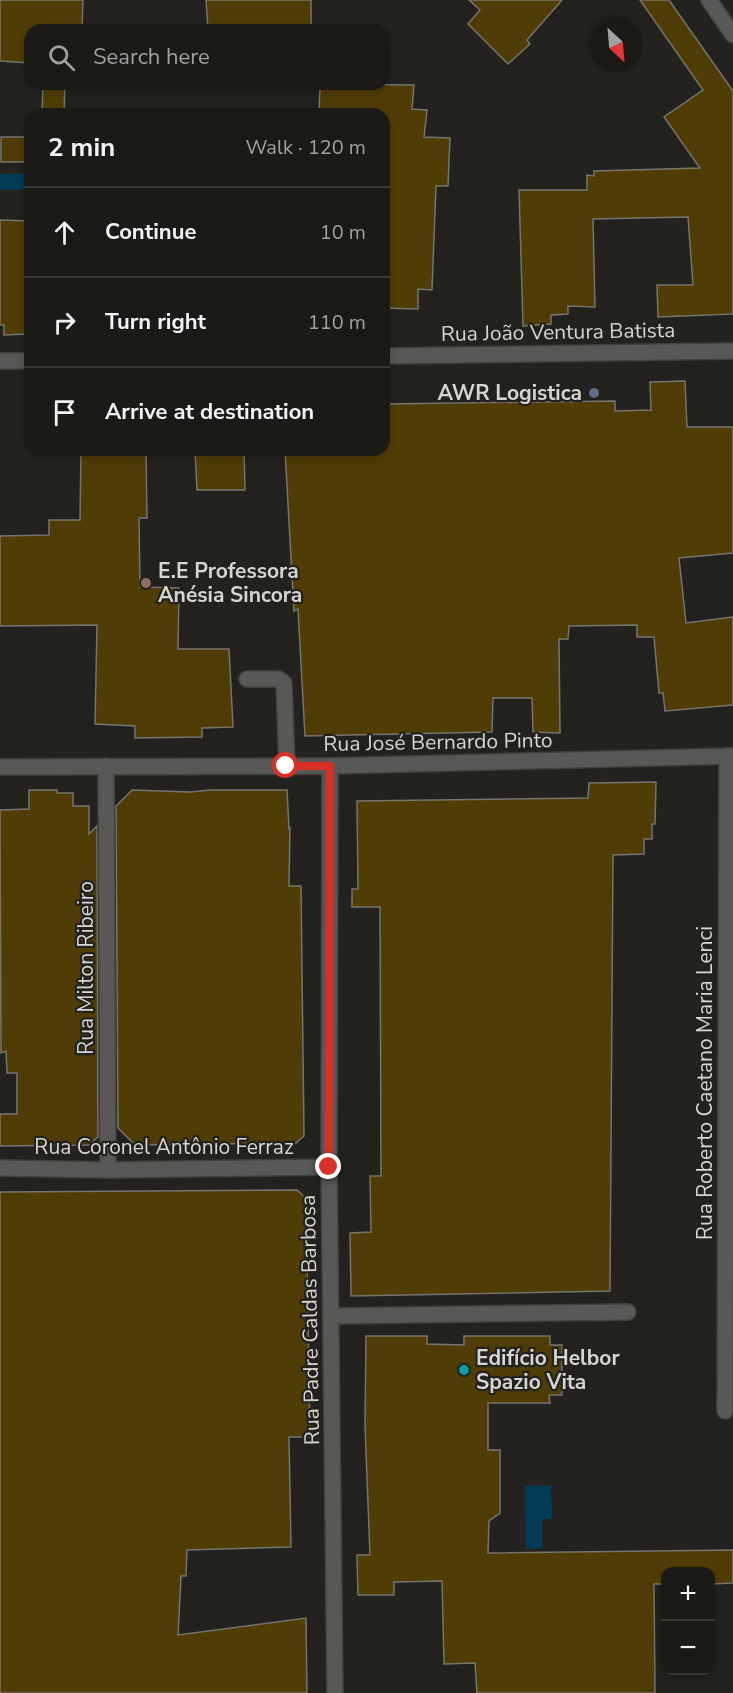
<!DOCTYPE html>
<html lang="en">
<head>
<meta charset="utf-8">
<style>
	:root { --surface:#1b1a16; --page:#282723; --text:#f1f3f6; --muted:#a0a1a1; --line:#393835 }
	body { margin:0; font-family:"Nunito Sans",sans-serif; background:var(--page); color:var(--text) }
	.controls { position:absolute; right:18px; bottom:18px; display:grid; overflow:hidden; border-radius:12px; box-shadow:0 3px 9px #0003 }
	.controls button { width:54px; height:54px; display:grid; place-items:center; padding:0; border:0; border-bottom:2px solid var(--line); background:var(--surface); color:var(--text); font:30px sans-serif }
	.compass { position:absolute; left:589px; top:18px; width:54px; height:54px; border-radius:50%; background:var(--surface); box-shadow:0 3px 9px #0003; rotate:154deg }
	.stop { position:absolute; width:18px; height:18px; margin:-14px; border:4px solid #d93025; border-radius:50%; background:#fff }
	.stop.end { background:#d93025; border-color:#fff; box-shadow:0 2px 6px #0008 }
	.list { margin:0; padding:0; list-style:none }
	h2 { display:flex; justify-content:space-between; align-items:center; height:78px; margin:0; padding:0 24px; font-size:26px }
	h2 small { font-size:20px; font-weight:400; color:var(--muted) }
	.list li { display:grid; grid-template-columns:39px 1fr auto; gap:18px; align-items:center; box-sizing:border-box; height:90px; padding:0 24px; border-top:2px solid var(--line) }
	.list b { display:block; font-size:22px; white-space:nowrap }
	.list em { font-size:20px; font-style:normal; color:var(--muted) }
	.icon { flex:none; width:33px; height:33px; fill:none; stroke:currentColor; stroke-width:2; stroke-linecap:round; stroke-linejoin:round }
	.map { position:relative; flex:none; width:733px; height:1693px; overflow:hidden }
	.search { position:absolute; background:var(--surface); box-shadow:0 3px 9px #0003; left:24px; top:24px; width:366px; height:66px; display:flex; align-items:center; gap:15px; box-sizing:border-box; padding:0 21px; border-radius:18px; color:var(--muted); font-size:22px }
	.panel { position:absolute; background:var(--surface); box-shadow:0 3px 9px #0003; left:24px; top:108px; width:366px; height:348px; border-radius:18px }
	.map>svg:first-child { display:block }
	.water { fill:#033b57 }
	.building { fill:#503d06; stroke:#77746f; stroke-width:1.5 }
	.lines { fill:none; stroke-linecap:round; stroke-linejoin:round }
	.minor-casing { stroke:#403f3b; stroke-width:18 }
	.minor { stroke:#595856; stroke-width:15 }
	.route { stroke:#d93025; stroke-width:8 }
	.service-dot { fill:#5c6f8a; stroke:#24221e; stroke-width:2 }
	.education-dot { fill:#8d6e63; stroke:#24221e; stroke-width:2 }
	.culture-dot { fill:#0f9aa8; stroke:#24221e; stroke-width:2 }
	.labels { text-anchor:middle; dominant-baseline:central; stroke-width:4.5; stroke-linejoin:round; paint-order:stroke }
	.street-label { font-size:21px; fill:#d6d5d2; stroke:#24221e }
	.poi-label { font-size:21px; font-weight:bold; fill:#d6d5d2; stroke:#24221e; text-anchor:start }
</style>
</head>
<body>
<div class="map">
<svg width="733" height="1693" viewBox="0 0 733 1693">
	<rect width="100%" height="100%" fill="#24221e"/>
	<path class="water" d="M30 173V189L0 190V174Z
		M551 1485 552 1519H542V1548L526 1549 525 1486Z"/>
	<path class="building" d="M0 0H83L82 30H30V63L0 61Z
		M206 0H311V30H208Z
		M469 0H562L527 40 530 44 508 64 468 24 480 10Z
		M640 0H669L733 91V314L658 317 657 285H693L688 217 593 219 595 307 568 306V314L551 315V324L523 326 519 190H587V175L594 176V171L700 168 664 117 703 90Z
		M43 84H65L64 114H42Z
		M320 84 414 85 412 109 427 110 424 137 450 138 448 186H436L432 290 418 289V309L384 308V114H319Z
		M1 137H27V162H1Z
		M0 220 30 221V327H27L26 334 4 335V325H0Z
		M685 381 687 427H733V553L679 558 686 623 733 617V705L665 711 663 693H659L654 637H637V625L569 626 568 639H559L560 733 533 732 532 698H493L492 732 305 736 298 609 294 611 285 450H384V404L615 401V411L651 410 650 382Z
		M81 450H146L147 518H139L140 587 179 588 178 649H229L233 727 202 728V737L135 738V726L95 724 97 625 0 626V536L49 535V520H80Z
		M195 450H244L245 490H197Z
		M656 782 655 824H652V839H644V854L613 855 610 1291 351 1296 350 1233 371 1232 370 1176H381L380 907H352V889H358L357 801 588 798 589 783Z
		M29 790H57V793H73V806H89V834L97 826 98 1137 89 1145 0 1146V1114H17V1073H7L6 1051 1 1053 0 810 29 809Z
		M132 790 191 792 210 790H287L289 829 290 828 289 886H301L304 1136 296 1143 135 1145 118 1128 116 806Z
		M297 1190 306 1198 310 1437H289L291 1547 187 1550 186 1576H181L178 1635 306 1618 307 1693H0V1192Z
		M366 1336H427V1344L464 1345V1336H550V1345H562V1395H549L550 1403H488V1450H500V1513L489 1521 488 1553 733 1550V1583L711 1584V1572H666V1584H654L655 1693H477L475 1663 444 1664 442 1581 394 1582V1595H358L357 1555H370L365 1425Z"/>
	<g class="lines">
		<g class="minor-casing">
			<path id="minor" d="M709 0 733 35
				M384 356 733 351
				M0 361H30
				M247 679H279L284 683 287 767
				M106 766 108 1170
				M330 766 329 1167 335 1693
				M0 767 330 766 733 756
				M0 1168 108 1170 329 1167
				M331 1316 628 1312
				M725 1411 727 756"/>
		</g>
		<use href="#minor" class="minor"/>
	</g>
	<g class="lines">
		<path class="route" d="M286 766H330L329 1167"/>
	</g>
	<circle class="service-dot" cx="594" cy="393" r="6"/>
	<circle class="education-dot" cx="146" cy="583" r="6"/>
	<circle class="culture-dot" cx="464" cy="1370" r="6"/>
	<g class="labels">
		<g class="street-label">
			<text transform="translate(558 332) rotate(-1)">Rua João Ventura Batista</text>
			<text transform="translate(438 742) rotate(-1)">Rua José Bernardo Pinto</text>
			<text transform="translate(86 968) rotate(-90)">Rua Milton Ribeiro</text>
			<text transform="translate(705 1083) rotate(-90)">Rua Roberto Caetano Maria Lenci</text>
			<text x="164" y="1147">Rua Coronel Antônio Ferraz</text>
			<text transform="translate(310 1320) rotate(-91)">Rua Padre Caldas Barbosa</text>
		</g>
		<g class="poi-label">
			<text x="582" y="393" text-anchor="end">AWR Logistica</text>
			<text x="158" y="571">E.E Professora<tspan x="158" dy="24">Anésia Sincora</tspan></text>
			<text x="476" y="1358">Edifício Helbor<tspan x="476" dy="24">Spazio Vita</tspan></text>
		</g>
	</g>
</svg>
<div class="controls">
<button>+</button>
<button>−</button>
</div>
<svg class="compass" viewBox="-18 -18 36 36"><path d="M0-13l5 13h-10z" fill="#e53935"/><path d="M0 13l5-13h-10z" fill="#a0a1a1"/></svg>
<div class="stop" style="left:286px;top:766px"></div>
<div class="stop end" style="left:329px;top:1167px"></div>
<div class="search"><svg class="icon" aria-label="search" viewBox="0 0 24 24"><circle cx="10" cy="10" r="6"/><path d="M15 15l6 6"/></svg>Search here</div>
<section class="panel">
<h2>2 min<small>Walk · 120 m</small></h2>
<ul class="list">
<li><svg class="icon" aria-label="ahead" viewBox="0 0 24 24"><path d="M12 20V5M6 11l6-6 6 6"/></svg><div><b>Continue</b></div><em>10 m</em></li>
<li><svg class="icon" aria-label="right" viewBox="0 0 24 24"><path d="M7 20v-9h11M14 6l5 5-5 5"/></svg><div><b>Turn right</b></div><em>110 m</em></li>
<li><svg class="icon" aria-label="arrive" viewBox="0 0 24 24"><path d="M6 21V4h12l-3 4 3 4H6"/></svg><div><b>Arrive at destination</b></div></li>
</ul>
</section>
</div>
</body>
</html>
